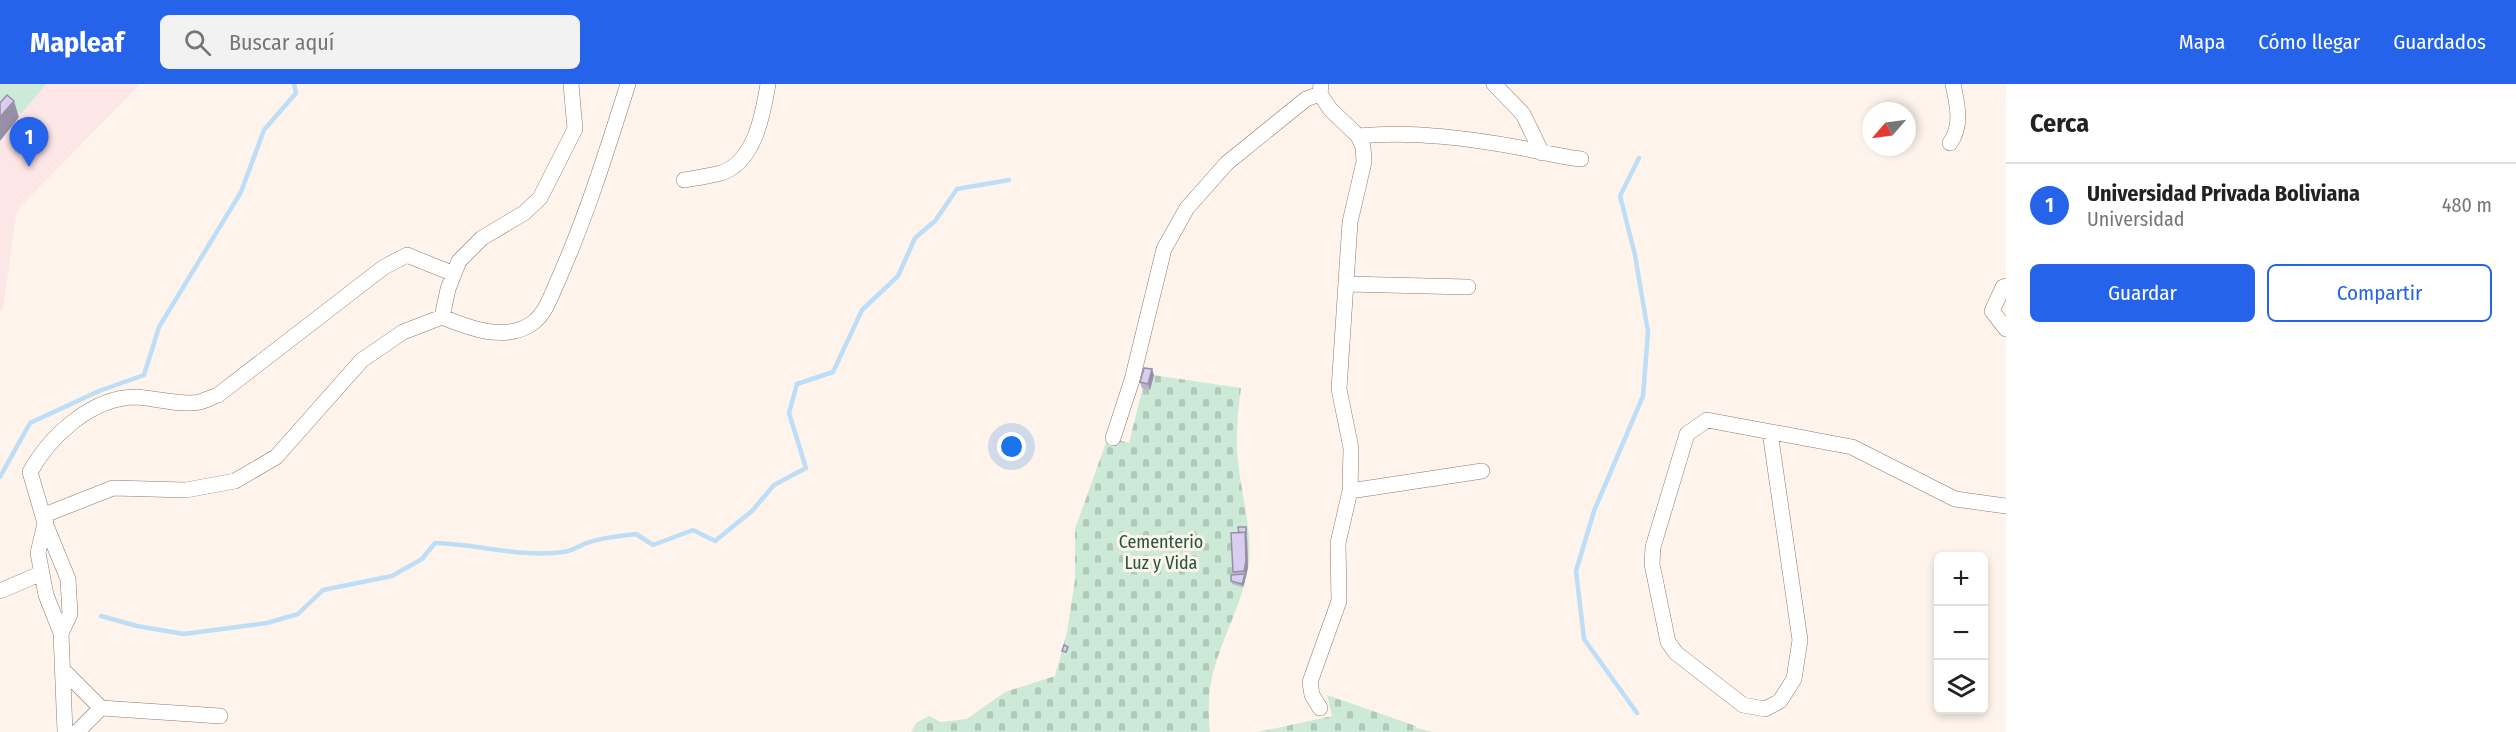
<!DOCTYPE html>
<html lang="es">
<head>
<meta charset="utf-8">
<style>
	:root { --surface:#fff; --page:#f2f2f2; --text:#222; --muted:#767676; --line:#e0e0e0; --accent:#2563eb }
	body { margin:0; font-family:"Fira Sans Condensed",sans-serif; background:var(--page); color:var(--text) }
	.controls { position:absolute; right:18px; bottom:18px; display:grid; overflow:hidden; border-radius:9px; box-shadow:0 3px 9px #0003 }
	.controls button { width:54px; height:54px; display:grid; place-items:center; padding:0; border:0; border-bottom:2px solid var(--line); background:var(--surface); color:var(--text); font:30px sans-serif }
	.compass { position:absolute; left:1862px; top:18px; width:54px; height:54px; border-radius:50%; background:var(--surface); box-shadow:0 3px 9px #0003; rotate:242deg }
	.you { position:absolute; left:1012px; top:363px; width:21px; height:21px; margin:-15px; border:4px solid #fff; border-radius:50%; background:#1a73e8; box-shadow:0 0 0 9px #1a73e833 }
	.badge { display:grid; place-items:center; width:39px; height:39px; border-radius:50%; background:var(--accent); color:#fff; font-size:20px; font-weight:700 }
	.pin { position:absolute; translate:-50% -50px; filter:drop-shadow(0 2px 3px #0008) }
	.pin::after { content:''; position:absolute; top:32px; width:21px; height:18px; background:inherit; clip-path:polygon(0 0,100% 0,50% 100%) }
	.list { margin:0; padding:0; list-style:none }
	h2 { display:flex; justify-content:space-between; align-items:center; height:78px; margin:0; padding:0 24px; font-size:26px }
	h2 small { font-size:20px; font-weight:400; color:var(--muted) }
	.list li { display:grid; grid-template-columns:39px 1fr auto; gap:18px; align-items:center; box-sizing:border-box; height:84px; padding:0 24px; border-top:2px solid var(--line) }
	.list b { display:block; font-size:22px; white-space:nowrap }
	.list p { margin:0; font-size:20px; white-space:nowrap; color:var(--muted) }
	.list em { font-size:20px; font-style:normal; color:var(--muted) }
	.actions { display:flex; gap:12px; padding:18px 24px }
	.actions a { flex:1; padding:14px 0; border:2px solid var(--accent); border-radius:9px; text-align:center; font-size:21px; color:var(--accent) }
	.actions .main { background:var(--accent); color:#fff }
	.icon { flex:none; width:33px; height:33px; fill:none; stroke:currentColor; stroke-width:2; stroke-linecap:round; stroke-linejoin:round }
	.map { position:relative; flex:none; width:2006px; height:648px; overflow:hidden }
	header { display:flex; align-items:center; gap:36px; box-sizing:border-box; height:84px; padding:0 30px; background:var(--accent); color:#fff }
	header strong { font-size:28px }
	nav { display:flex; gap:33px; margin-inline-start:auto; font-size:21px }
	.search { width:420px; height:54px; background:var(--page); display:flex; align-items:center; gap:15px; box-sizing:border-box; padding:0 21px; border-radius:9px; color:var(--muted); font-size:22px }
	main { display:flex }
	aside { flex:1; background:var(--surface) }
	.map>svg:first-child { display:block }
	.education { fill:#fce6e6 }
	.green { fill:#ccead7 }
	.cemetery { fill:url(#cemetery-stones) }
	.lines { fill:none; stroke-linecap:round; stroke-linejoin:round }
	.stream { stroke:#bddef6; stroke-width:4.5 }
	.minor-casing { stroke:#8b7a6e; stroke-width:16 }
	.minor { stroke:#fff; stroke-width:15 }
	.wall { fill:#bbb1ce }
	.shaded-wall { fill:#9890a8 }
	.building { fill:#d9cef0; stroke:#9890a8; stroke-width:1.5 }
	.labels { text-anchor:middle; dominant-baseline:central; stroke-width:6; stroke-linejoin:round; paint-order:stroke }
	.park-label { font-size:18px; fill:#1f583a; stroke:#fff4eb }
</style>
</head>
<body>
<header>
<strong>Mapleaf</strong>
<div class="search"><svg class="icon" aria-label="search" viewBox="0 0 24 24"><circle cx="10" cy="10" r="6"/><path d="M15 15l6 6"/></svg>Buscar aquí</div>
<nav><a>Mapa</a><a>Cómo llegar</a><a>Guardados</a></nav>
</header>
<main>
<div class="map">
<svg width="2006" height="648" viewBox="0 0 2006 648">
	<defs>
		<pattern id="cemetery-stones" width="16" height="16" patternUnits="userSpaceOnUse" patternTransform="scale(1.5)"><rect width="16" height="16" fill="#ccead7"/><path d="M2 7V4a2 2 0 0 1 4 0v3zM10 15v-3a2 2 0 0 1 4 0v3z" fill="#b0c9b8"/></pattern>
	</defs>
	<rect width="100%" height="100%" fill="#fff4eb"/>
	<path class="education" d="M0 0H140L20 123 16 132 3 225 0 227Z"/>
	<path class="green" d="M0 0H46L21 30 13 23 0 28Z"/>
	<path class="cemetery" d="M1146 290 1241 304C1238 328 1235 352 1238 377 1241 410 1254 453 1248 485 1241 522 1222 554 1213 589 1208 607 1208 630 1210 648H911L916 639 929 632 941 638 967 635 1005 608 1055 592 1067 548 1075 496V445L1108 353 1129 359Z
		M1327 611 1416 642V644L1433 648H1258L1332 632Z"/>
	<g class="lines">
		<path class="stream" d="M0 393 30 339 99 307 144 291 159 243 241 108 264 46 296 9 294 0
			M101 532 137 542 184 550 267 539 298 530 323 506 392 492 422 475 435 459C478 460 520 474 564 468 573 467 581 460 590 458 604 453 621 452 636 450L653 461 693 446 715 457 752 427 774 401 806 384 789 329 797 300 833 288 862 226 898 192 915 154 935 137 957 105 1009 96
			M1637 629 1584 555 1576 487 1594 427 1643 312 1648 248 1635 171 1620 112 1639 74"/>
		<g class="minor-casing">
			<path id="minor" d="M1494 0 1523 30 1542 69
				M1358 52C1413 47 1468 54 1522 64 1542 68 1561 73 1581 75
				M1950 59C1963 41 1957 20 1953 0
				M684 96C696 94 710 92 721 89 755 78 763 30 768 0
				M1346 200 1468 203
				M2006 202 2003 203 1992 227 2006 245
				M442 233 448 205 459 177 482 154 524 129 540 114 575 45 571 0
				M1770 348 1800 556 1794 595 1780 617 1765 625 1743 621 1676 569 1668 558 1652 480 1653 463 1687 350 1707 336 1852 363 1955 415 2006 422
				M1113 354 1132 296 1164 165 1187 124 1227 79 1306 15 1320 10
				M1350 407 1482 387
				M0 507 42 489
				M61 549 46 511 38 469 45 439 30 388C50 352 92 313 136 313 154 314 183 322 200 318 206 316 212 313 218 311L384 183 407 171 454 190
				M64 587 101 624 220 632
				M1320 624 1312 611 1310 598 1339 517 1338 459 1350 407 1351 364 1339 305 1350 138 1364 78 1363 63 1358 52 1330 25 1320 10 1321 0
				M65 648 61 549 70 530 68 495 45 439 47 430 113 404 186 406 235 397 276 373 362 276 403 248 442 233C469 244 507 259 534 238 547 227 552 209 559 194 587 131 607 66 628 0
				M77 648 101 624"/>
		</g>
		<use href="#minor" class="minor"/>
	</g>
	<path class="wall" d="M1154 291 1150 306 1142 304 1140 298Z
		M1246 443 1247 446 1248 483 1243 503 1232 500 1231 497 1234 491 1233 488 1239 449Z"/>
	<path class="shaded-wall" d="M14 17 19 33 0 57V33Z
		M1152 285 1154 291 1150 306 1148 300Z
		M1245 448 1247 454 1248 483 1246 493 1244 487Z
		M1245 490 1246 493 1243 503 1242 500Z"/>
	<path class="building" d="M7 11 14 17 0 33V19Z
		M1144 284 1152 285 1148 300 1140 298Z
		M1238 443H1246V451L1245 448 1239 449Z
		M1245 448 1246 477 1244 487 1233 488 1231 449Z
		M1245 490 1242 500 1231 497V491Z
		M1064 561 1068 563 1066 568 1062 567Z"/>
	<g class="labels">
		<g class="park-label">
			<text x="1161" y="458">Cementerio<tspan x="1161" dy="21">Luz y Vida</tspan></text>
		</g>
	</g>
</svg>
<div class="controls">
<button>+</button>
<button>−</button>
<button><svg class="icon" aria-label="layers" viewBox="0 0 24 24"><path d="M12 4l9 5-9 5-9-5zM3 14l9 5 9-5"/></svg></button>
</div>
<svg class="compass" viewBox="-18 -18 36 36"><path d="M0-13l5 13h-10z" fill="#e53935"/><path d="M0 13l5-13h-10z" fill="#767676"/></svg>
<div class="you"></div>
<div class="pin badge" style="left:29px;top:83px">1</div>
</div>
<aside>
<h2>Cerca<small></small></h2>
<ul class="list">
<li><span class="badge">1</span><div><b>Universidad Privada Boliviana</b><p>Universidad</p></div><em>480 m</em></li>
</ul>
<div class="actions"><a class="main">Guardar</a><a>Compartir</a></div>
</aside>
</main>
</body>
</html>
